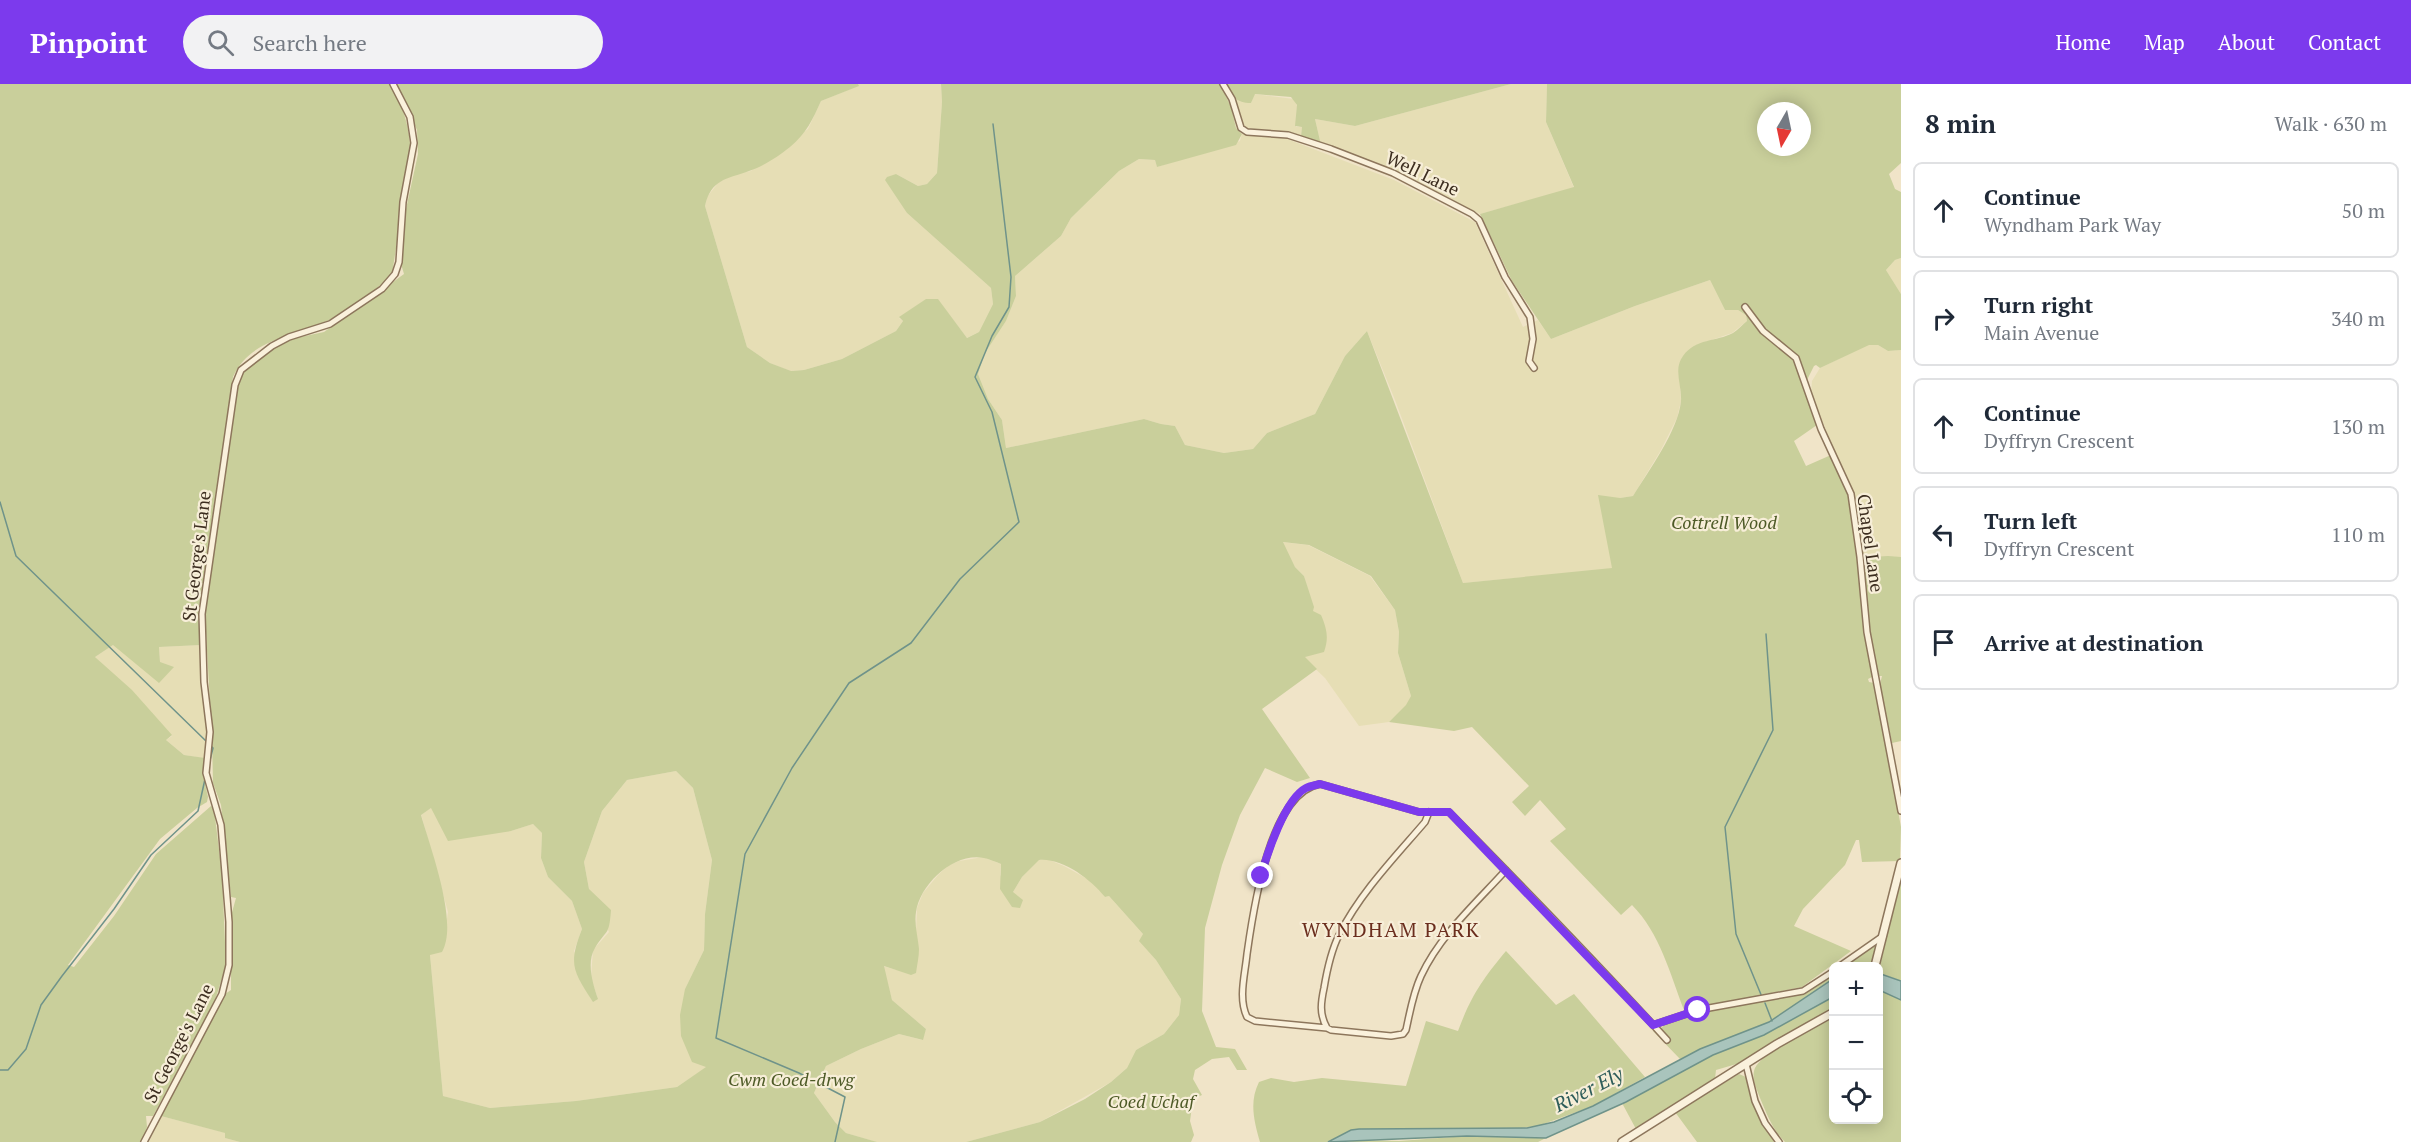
<!DOCTYPE html>
<html lang="en">
<head>
<meta charset="utf-8">
<style>
	:root { --surface:#fff; --page:#f2f2f3; --text:#1f2937; --muted:#747a83; --line:#e0e1e3; --accent:#7c3aed }
	body { margin:0; font-family:"PT Serif",serif; background:var(--page); color:var(--text) }
	.controls { position:absolute; right:18px; bottom:18px; display:grid; overflow:hidden; border-radius:9px; box-shadow:0 3px 15px #0003 }
	.controls button { width:54px; height:54px; display:grid; place-items:center; padding:0; border:0; border-bottom:2px solid var(--line); background:var(--surface); color:var(--text); font:30px sans-serif }
	.compass { position:absolute; left:1757px; top:18px; width:54px; height:54px; border-radius:50%; background:var(--surface); box-shadow:0 3px 15px #0003; rotate:189deg }
	.stop { position:absolute; width:18px; height:18px; margin:-14px; border:4px solid #7c3aed; border-radius:50%; background:#fff }
	.stop.end { background:#7c3aed; border-color:#fff; box-shadow:0 2px 6px #0008 }
	.list { margin:0; padding:0; list-style:none }
	h2 { display:flex; justify-content:space-between; align-items:center; height:78px; margin:0; padding:0 24px; font-size:26px }
	h2 small { font-size:20px; font-weight:400; color:var(--muted) }
	.list li { display:grid; grid-template-columns:39px 1fr auto; gap:18px; align-items:center; box-sizing:border-box; height:96px; margin:0 12px 12px; padding:0 12px; border:2px solid var(--line); border-radius:9px }
	.list b { display:block; font-size:22px; white-space:nowrap }
	.list p { margin:0; font-size:20px; white-space:nowrap; color:var(--muted) }
	.list em { font-size:20px; font-style:normal; color:var(--muted) }
	.icon { flex:none; width:33px; height:33px; fill:none; stroke:currentColor; stroke-width:2; stroke-linecap:round; stroke-linejoin:round }
	.map { position:relative; flex:none; width:1901px; height:1058px; overflow:hidden }
	header { display:flex; align-items:center; gap:36px; box-sizing:border-box; height:84px; padding:0 30px; background:var(--accent); color:#fff }
	header strong { font-size:28px }
	nav { display:flex; gap:33px; margin-inline-start:auto; font-size:21px }
	.search { width:420px; height:54px; background:var(--page); display:flex; align-items:center; gap:15px; box-sizing:border-box; padding:0 21px; border-radius:33px; color:var(--muted); font-size:22px }
	main { display:flex }
	aside { flex:1; background:var(--surface) }
	.map>svg:first-child { display:block }
	.farmland { fill:#e6deb5 }
	.green { fill:#c9cf9b; fill-rule:evenodd }
	.water { fill:#a9c4bc; stroke:#6f938a; stroke-width:1.5 }
	.lines { fill:none; stroke-linecap:round; stroke-linejoin:round }
	.stream { stroke:#6f938a; stroke-width:1.5 }
	.minor-casing { stroke:#8d765c; stroke-width:8 }
	.tertiary-casing { stroke:#8d765c; stroke-width:10 }
	.minor { stroke:#faf1dc; stroke-width:5 }
	.tertiary { stroke:#faf1dc; stroke-width:7 }
	.route { stroke:#7c3aed; stroke-width:8 }
	.labels { text-anchor:middle; dominant-baseline:central; stroke-width:4.5; stroke-linejoin:round; paint-order:stroke }
	.street-label { font-size:18px; fill:#3d2e20; stroke:#f7eed8 }
	.park-label { font-size:18px; font-style:italic; fill:#4d5a26; stroke:#f7eed8 }
	.neighbourhood-label { font-size:20px; letter-spacing:1.5px; fill:#6b2e1e; stroke:#f7eed8 }
	.water-label { font-size:20px; font-style:italic; fill:#2f5d5a; stroke:#f7eed8 }
</style>
</head>
<body>
<header>
<strong>Pinpoint</strong>
<div class="search"><svg class="icon" aria-label="search" viewBox="0 0 24 24"><circle cx="10" cy="10" r="6"/><path d="M15 15l6 6"/></svg>Search here</div>
<nav><a>Home</a><a>Map</a><a>About</a><a>Contact</a></nav>
</header>
<main>
<div class="map">
<svg width="1901" height="1058" viewBox="0 0 1901 1058">
	<rect width="100%" height="100%" fill="#f0e4c8"/>
	<path class="farmland" d="M858 0H941L942 18 937 89 927 100 918 102 896 90 907 129 991 204 993 220 979 248 967 254 938 216 899 234 903 237 896 247 842 275 804 286 790 287 770 279 747 263 705 122 707 113 718 99 731 91 751 87 808 45 821 17 858 2Z
		M1511 0H1547L1546 38 1574 104 1480 130 1397 87 1321 61 1315 35 1355 42Z
		M1254 10 1294 15 1297 22 1296 43H1302L1301 52 1259 47 1242 42 1233 13 1239 17 1251 19Z
		M1242 50 1282 53 1295 58 1394 96 1475 138 1523 243 1538 236 1551 255 1635 222 1710 196 1725 226H1738L1746 231 1747 237 1732 249 1694 262 1679 280 1681 317 1677 334 1661 366 1633 412 1620 414 1612 485 1463 499 1395 316 1367 247 1345 272 1315 330 1267 349 1253 365 1224 369 1185 361 1175 342 1161 340 1144 335 1006 364 1002 336 988 315 978 290 985 269 1006 237 1016 212 1015 192 1061 152 1071 134 1119 87 1139 75 1155 76 1157 83 1240 57Z
		M1901 174V210L1886 186 1895 176Z
		M1869 260 1878 261 1888 267 1901 266V473H1871L1865 480 1853 411 1811 310 1812 297 1820 284Z
		M1282 458 1308 461 1370 492 1395 526 1399 548 1398 569 1411 612 1407 621 1389 638 1359 642 1325 594 1303 573 1313 527 1304 492 1295 483Z
		M113 561 160 578 159 563 201 561 208 647V675L184 671 166 656 172 652 95 573Z
		M676 687 693 704 712 776 705 830 704 866 685 905 707 983 677 1003 576 1017 490 1024 443 1012 430 871 446 841 448 828 421 730 431 724 511 747 533 740 542 749 541 774 548 793 572 817 582 845 574 867 598 915 591 894 593 866 609 848 589 805 584 778 602 727 627 696Z
		M983 773 1001 780 1000 791 1013 808 1022 793 1038 776 1047 775 1064 782 1093 798 1105 813 1109 812 1143 850 1140 857 1156 876 1181 915 1179 931 1164 950 1136 966 1127 984 1111 998 1040 1038 966 1058H876L846 1049 835 1038 814 1009 826 982 861 965 899 950 922 956 926 945 892 916 883 882 896 886 916 849 917 824 923 809 938 791 949 781 959 777Z
		M161 1032 226 1049 225 1054 240 1058H149Z"/>
	<path class="green" d="M0 0H389C404 20 409 44 411 68L392 190C375 208 351 224 329 236 295 254 251 253 233 293L198 531 201 561 159 563 160 578 174 583 159 599 113 561 95 573 132 606 172 651 166 656 184 671 205 674 203 691 208 713 207 718 197 724 160 755 68 881 74 883 114 832 156 770 211 722 214 725 222 790 226 881 213 923 153 1032H146L147 1043 142 1058H0Z
		M396 0H858L859 2 821 17C813 35 806 50 790 63 779 72 762 83 749 87 727 95 711 95 705 122L747 263 770 279 791 287 804 286 842 275 896 247 903 237 899 233 926 215H938L967 254 979 248 993 220 991 204 907 129 885 96 887 93 896 90 918 102 927 100 937 89 942 18 941 0H1220L1231 23 1236 44 1242 50 1236 61 1157 83 1155 76 1139 75 1119 87 1071 134 1061 152 1015 192 1016 212 1006 237 985 269 978 290 988 315 1002 336 1006 364 1144 335 1161 340 1175 342 1185 361 1224 369 1253 365 1267 349 1315 330 1345 272 1367 247 1463 499 1612 484 1598 411 1620 414 1633 412C1649 386 1678 347 1681 317 1682 301 1673 285 1683 272 1696 254 1716 258 1733 249 1738 246 1743 240 1747 237L1746 231 1738 226H1725L1710 196 1635 222 1551 255 1512 197 1480 130 1574 103 1546 38 1547 0H1901V79L1889 90 1895 105 1901 108V174L1895 176 1886 186 1901 210V266L1888 267 1878 261H1869L1820 284 1816 281 1814 282 1804 302 1817 341 1794 357 1806 382 1831 371 1850 411 1865 550 1872 593 1868 595 1869 598 1874 599 1901 743 1900 777 1862 778 1859 756H1856L1845 781 1803 825 1794 842 1851 867 1802 903 1684 926C1670 890 1660 849 1632 821L1621 831 1550 757 1566 745 1540 716 1525 732 1512 718 1529 702 1472 643 1454 647 1389 638 1406 621 1411 612 1398 569 1399 548 1395 526 1371 492 1309 461 1283 458 1295 483 1304 492 1314 523 1313 527 1321 531C1327 545 1329 554 1324 568L1305 573 1317 585 1262 625 1310 694 1297 698 1265 684 1240 731 1222 781 1205 844 1202 927 1216 963 1235 965 1247 986H1237L1229 973 1212 975 1195 986 1193 995 1202 1011 1193 1015 1190 1037 1194 1051 1191 1058H966L1040 1038 1085 1015 1111 998 1127 984 1136 966 1164 950 1179 931 1181 915 1156 876 1139 857 1143 850 1109 812 1105 813C1090 795 1063 774 1039 776L1022 793 1013 808 1023 816 1020 824 1012 823 1000 805 1001 780C996 778 989 775 984 774 954 768 920 800 916 828 914 840 918 853 919 865 919 873 917 881 916 889L911 891 884 882 892 916 926 945 923 956 899 950 861 965 826 982 814 1009 835 1038 846 1049 877 1058H240L225 1054V1049L161 1032 225 910 231 906V832L236 814 231 813 221 721 213 699 212 654 205 530 237 306 240 294 249 281 266 269 291 255 324 248 404 190 401 180 406 125 418 70 417 46ZM1766 27H1802V63H1766ZM676 687 693 704 712 776 705 830 704 866 685 905 680 931 681 952 692 978 706 983 677 1003 576 1017 490 1024 443 1012 430 871 442 868C459 839 430 763 421 731L431 724 448 757 511 747 533 740 542 749 541 774 548 793 572 817 582 845C568 881 573 887 593 918L598 915C593 900 586 879 595 864 607 844 609 853 611 826L589 805 584 778 602 727 627 696Z
		M1226 0H1511L1355 42 1315 35 1321 61 1308 58 1301 52 1302 43 1295 42 1297 21 1291 13 1255 10 1251 19C1236 19 1232 12 1226 0Z
		M1888 472 1901 473V657L1892 659 1880 600 1882 592H1879L1869 544 1864 483 1871 473Z
		M1901 793V897L1879 889V886Z
		M1876 861 1877 868 1871 882H1845Z
		M1506 867 1556 921 1574 910 1645 993 1593 1022 1538 1042 1512 1045H1358L1351 1046 1328 1058H1260C1254 1037 1249 1018 1259 998L1271 994 1294 998 1322 994 1406 1002 1426 937 1458 947C1471 912 1482 896 1506 867Z
		M1833 891V895L1769 938 1680 975 1653 947C1661 947 1662 941 1669 938 1676 934 1687 932 1695 930 1742 916 1792 922 1833 891Z
		M1879 906 1901 916V1058H1785C1772 1045 1767 1030 1760 1014 1757 1006 1752 996 1754 987 1757 969 1817 943 1833 934L1834 1036H1878Z
		M1833 913V925L1740 979 1716 986 1715 995 1636 1045 1622 1019 1713 971 1764 951Z
		M1739 990 1746 993 1755 1025 1774 1058H1697L1675 1028Z
		M1467 1052 1546 1054 1538 1058H1345L1359 1056 1399 1057Z"/>
	<path class="water" d="M1878 889 1901 897V916L1879 906Z
		M1833 895V913L1764 951 1713 971 1626 1018 1546 1054 1467 1052 1328 1058 1351 1046 1359 1045 1527 1044 1554 1038 1593 1022 1700 965 1769 938Z"/>
	<g class="lines">
		<path class="stream" d="M0 418 16 472 207 658
			M210 676 213 664 210 661
			M1762 913 1736 850 1725 743 1773 646 1766 550
			M1765 919 1772 937
			M0 986H8L26 965 41 921 62 892 114 825 151 771 198 727 205 695
			M835 1058 845 1013 799 989 716 954 745 770 792 684 849 599 911 559 960 495 1019 438 992 328 975 293 992 252 1009 223 1011 193 993 40"/>
		<g class="minor-casing">
			<path id="minor" d="M1223 0 1232 15 1241 44 1247 48 1288 51 1331 65 1393 89 1472 130 1479 136 1505 193 1530 233 1533 255 1529 277 1534 284
				M1745 223 1763 247 1796 274 1821 345 1851 410 1860 473 1867 548 1901 727
				M1506 786C1476 819 1440 851 1421 892 1413 909 1410 928 1406 946L1403 950 1391 952 1331 946 1327 944 1255 937 1247 933C1238 914 1245 891 1247 870 1253 828 1269 709 1320 700L1419 728H1449C1523 803 1596 878 1667 956
				M1840 882 1883 852
				M1653 941 1698 926 1803 907 1834 887
				M1327 944C1319 930 1321 918 1324 904 1327 886 1331 867 1339 851 1360 809 1395 773 1425 738L1429 728
				M1746 980 1755 1017 1765 1039 1779 1058
				M144 1058 222 910 229 881V838L221 741 206 689 210 648 204 598 202 530 235 301 241 286 272 262 289 253 330 240 382 205 395 190 399 178 403 118 414 59 410 33 393 0"/>
		</g>
		<g class="tertiary-casing">
			<path id="tertiary" d="M1875 882 1901 779
				M1622 1058 1777 960 1834 928"/>
		</g>
		<use href="#minor" class="minor"/>
		<use href="#tertiary" class="tertiary"/>
	</g>
	<g class="lines">
		<path class="route" d="M1261 792C1267 770 1285 715 1306 704 1310 702 1316 701 1320 700L1419 728H1449L1653 941 1698 926"/>
	</g>
	<g class="labels">
		<g class="street-label">
			<text transform="translate(1423 89) rotate(26)">Well Lane</text>
			<text transform="translate(1871 459) rotate(82)">Chapel Lane</text>
			<text transform="translate(196 472) rotate(-83)">St George's Lane</text>
			<text transform="translate(178 959) rotate(-63)">St George's Lane</text>
		</g>
		<g class="park-label">
			<text x="1724" y="438">Cottrell Wood</text>
			<text x="791" y="995">Cwm Coed-drwg</text>
			<text x="1151" y="1017">Coed Uchaf</text>
		</g>
		<g class="neighbourhood-label">
			<text x="1391" y="845">WYNDHAM PARK</text>
		</g>
		<g class="water-label">
			<text transform="translate(1588 1005) rotate(-27)">River Ely</text>
		</g>
	</g>
</svg>
<div class="controls">
<button>+</button>
<button>−</button>
<button><svg class="icon" aria-label="locate" viewBox="0 0 24 24"><circle cx="12" cy="12" r="6"/><path d="M12 2v4M12 18v4M2 12h4M18 12h4"/></svg></button>
</div>
<svg class="compass" viewBox="-18 -18 36 36"><path d="M0-13l5 13h-10z" fill="#e53935"/><path d="M0 13l5-13h-10z" fill="#747a83"/></svg>
<div class="stop" style="left:1698px;top:926px"></div>
<div class="stop end" style="left:1261px;top:792px"></div>
</div>
<aside>
<h2>8 min<small>Walk · 630 m</small></h2>
<ul class="list">
<li><svg class="icon" aria-label="ahead" viewBox="0 0 24 24"><path d="M12 20V5M6 11l6-6 6 6"/></svg><div><b>Continue</b><p>Wyndham Park Way</p></div><em>50 m</em></li>
<li><svg class="icon" aria-label="right" viewBox="0 0 24 24"><path d="M7 20v-9h11M14 6l5 5-5 5"/></svg><div><b>Turn right</b><p>Main Avenue</p></div><em>340 m</em></li>
<li><svg class="icon" aria-label="ahead" viewBox="0 0 24 24"><path d="M12 20V5M6 11l6-6 6 6"/></svg><div><b>Continue</b><p>Dyffryn Crescent</p></div><em>130 m</em></li>
<li><svg class="icon" aria-label="left" viewBox="0 0 24 24"><path d="M17 20v-9H6M10 6l-5 5 5 5"/></svg><div><b>Turn left</b><p>Dyffryn Crescent</p></div><em>110 m</em></li>
<li><svg class="icon" aria-label="arrive" viewBox="0 0 24 24"><path d="M6 21V4h12l-3 4 3 4H6"/></svg><div><b>Arrive at destination</b></div></li>
</ul>
</aside>
</main>
</body>
</html>
